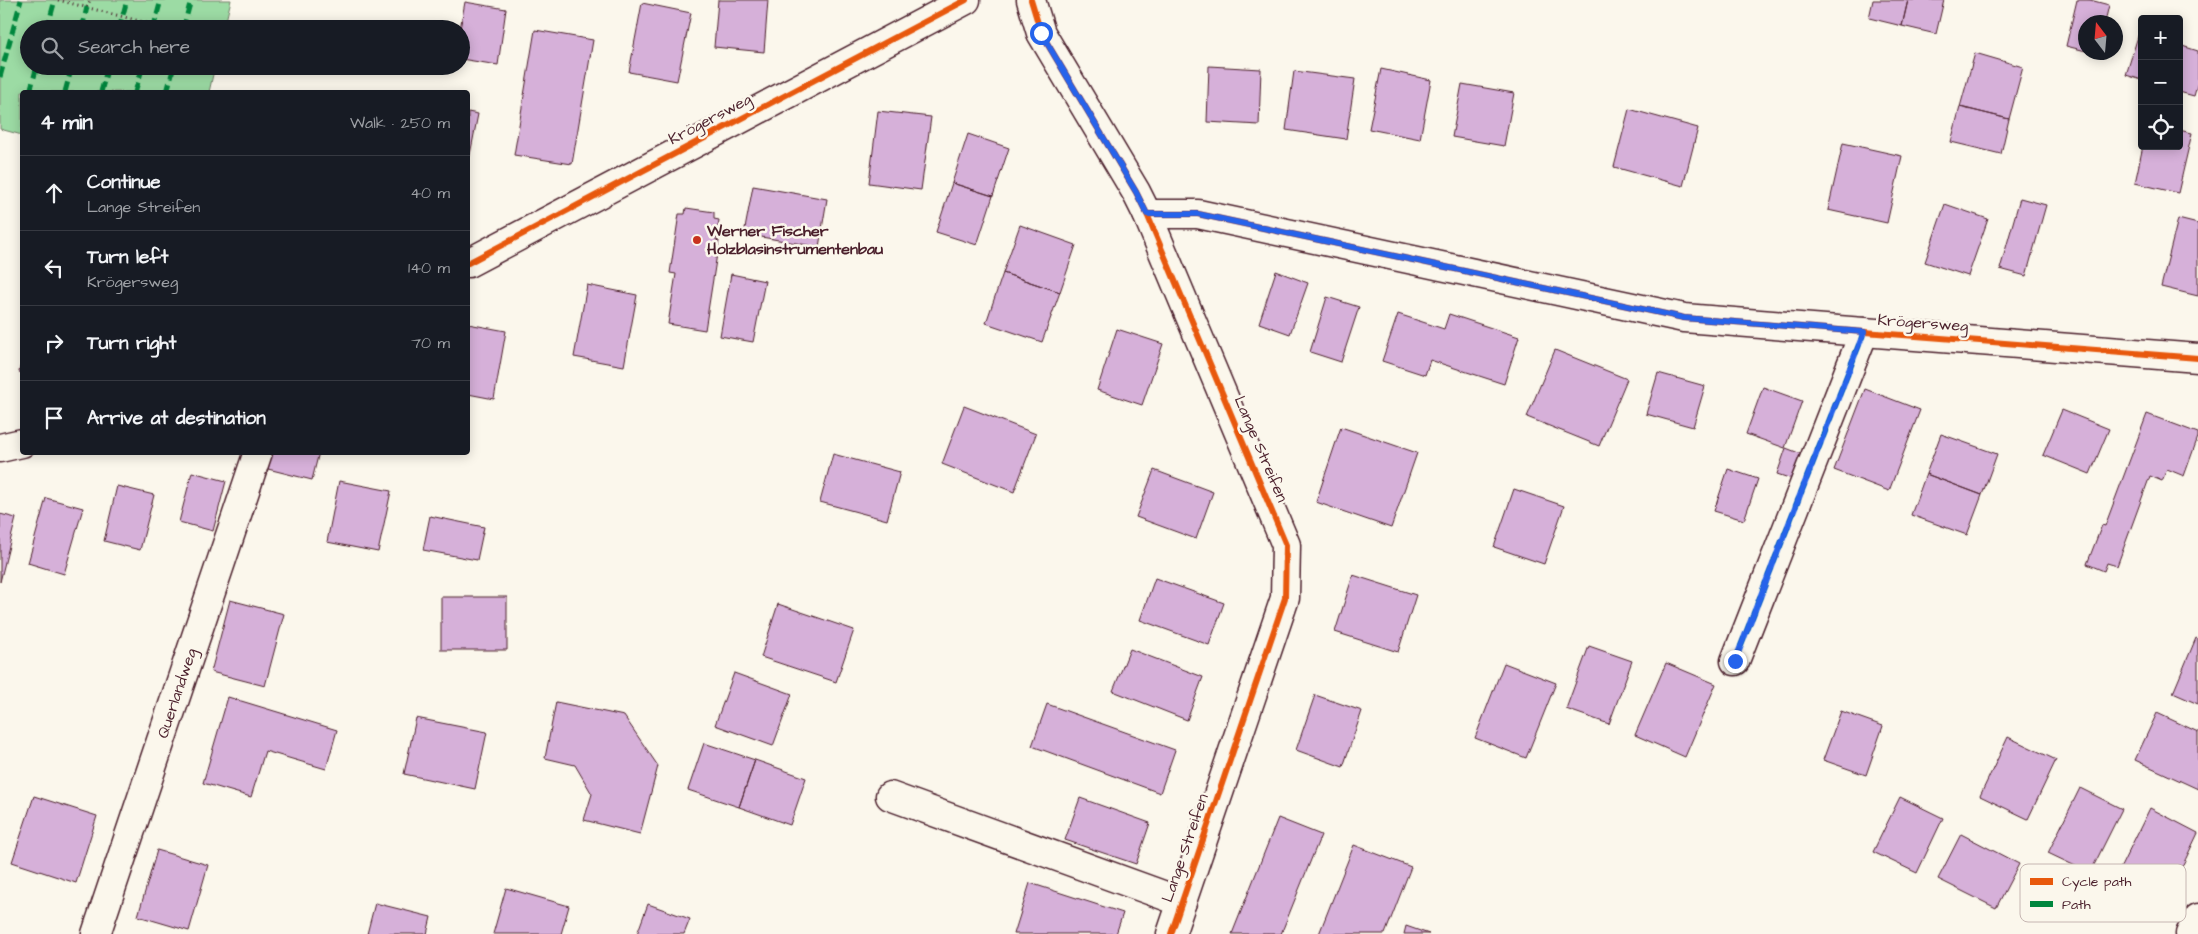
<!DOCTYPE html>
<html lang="en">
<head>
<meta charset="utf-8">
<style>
	:root { --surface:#171b24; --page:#242831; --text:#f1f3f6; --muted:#9ea1a6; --line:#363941 }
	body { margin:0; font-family:"Architects Daughter",sans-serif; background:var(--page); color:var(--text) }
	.controls { position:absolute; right:15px; top:15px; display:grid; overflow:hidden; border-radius:5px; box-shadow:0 2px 12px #0003 }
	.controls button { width:45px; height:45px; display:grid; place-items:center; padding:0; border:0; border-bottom:1px solid var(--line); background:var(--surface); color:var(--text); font:25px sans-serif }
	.compass { position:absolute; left:2078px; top:15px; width:45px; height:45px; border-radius:50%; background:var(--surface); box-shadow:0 2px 12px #0003; rotate:344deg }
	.stop { position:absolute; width:15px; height:15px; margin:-11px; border:4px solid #2563eb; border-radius:50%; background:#fff }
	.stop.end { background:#2563eb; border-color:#fff; box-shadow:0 1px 5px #0008 }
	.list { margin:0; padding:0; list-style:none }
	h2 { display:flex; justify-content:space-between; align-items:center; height:65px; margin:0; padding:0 20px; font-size:21px }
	h2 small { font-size:16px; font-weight:400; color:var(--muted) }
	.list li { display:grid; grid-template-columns:32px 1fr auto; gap:15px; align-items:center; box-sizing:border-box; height:75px; padding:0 20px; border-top:1px solid var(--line) }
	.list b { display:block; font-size:19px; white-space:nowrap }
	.list p { margin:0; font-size:16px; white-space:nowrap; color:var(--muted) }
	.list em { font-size:16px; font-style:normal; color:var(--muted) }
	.icon { flex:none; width:28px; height:28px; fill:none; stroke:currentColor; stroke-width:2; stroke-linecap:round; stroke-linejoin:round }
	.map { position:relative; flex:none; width:2198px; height:934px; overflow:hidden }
	.search { position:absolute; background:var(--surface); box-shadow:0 2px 12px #0003; left:20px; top:20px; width:450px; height:55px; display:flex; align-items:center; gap:12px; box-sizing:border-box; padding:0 18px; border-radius:28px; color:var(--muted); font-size:19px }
	.panel { position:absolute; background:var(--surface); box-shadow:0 2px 12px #0003; left:20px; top:90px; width:450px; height:365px; border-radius:5px }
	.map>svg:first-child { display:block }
	.green { fill:#9cdba4; stroke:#737d68 }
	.building { fill:#d6b0d9; stroke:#4a1f2b }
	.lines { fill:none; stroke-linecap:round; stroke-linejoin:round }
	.minor-casing { stroke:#4a1f2b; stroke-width:31 }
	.path { stroke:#4a1f2b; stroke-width:3; stroke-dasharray:1 4; stroke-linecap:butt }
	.minor { stroke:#fbf7ec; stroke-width:28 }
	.quiet { stroke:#00873e; stroke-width:5; stroke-dasharray:10 5; stroke-linecap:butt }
	.cycleway-casing { stroke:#fbf7ec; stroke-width:9 }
	.cycleway { stroke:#e8590c; stroke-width:6 }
	.route { stroke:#2563eb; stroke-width:6 }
	.poi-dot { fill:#c8321e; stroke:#fbf7ec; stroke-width:2 }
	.labels { text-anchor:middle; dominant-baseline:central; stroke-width:5; stroke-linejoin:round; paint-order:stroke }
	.street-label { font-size:16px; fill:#4a1f2b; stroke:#fbf7ec }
	.poi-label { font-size:16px; font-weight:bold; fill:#4a1f2b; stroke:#fbf7ec; text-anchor:start }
	.key { fill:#fbf7ec; stroke:#c6b6b2; stroke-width:1 }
	.key-label { font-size:14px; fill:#4a1f2b }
</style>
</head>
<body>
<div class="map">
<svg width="2198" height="934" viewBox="0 0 2198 934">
	<rect width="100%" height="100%" fill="#fbf7ec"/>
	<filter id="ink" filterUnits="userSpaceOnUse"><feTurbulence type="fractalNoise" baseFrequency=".02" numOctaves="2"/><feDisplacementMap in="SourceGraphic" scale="10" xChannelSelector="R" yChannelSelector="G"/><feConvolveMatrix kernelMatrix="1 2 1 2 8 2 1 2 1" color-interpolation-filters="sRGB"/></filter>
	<g filter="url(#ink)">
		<path class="green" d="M0 0H231L224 29H29V66H215L209 92H22V135L0 129Z"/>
		<path class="building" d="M718 0H768L764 52 714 47Z
			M1873 0H1908L1902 26 1869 18Z
			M1908 0H1944L1936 34 1902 26Z
			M2077 0H2090L2109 5 2105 22H2086V51L2066 46Z
			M465 2 506 9 498 65 461 59 460 29Z
			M642 3 691 13 677 81 629 72Z
			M535 30 593 40 572 164 514 155Z
			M2139 33 2142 34V80L2126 75Z
			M2179 45 2198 51V82L2194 96 2179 92Z
			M1975 53 2023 67 2009 119 1960 107Z
			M1209 66 1261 69 1259 125 1207 122Z
			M1381 69 1431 80 1420 139 1369 129Z
			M1294 71 1355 79 1346 139 1286 130Z
			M1462 84 1514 93 1504 146 1452 137Z
			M1960 107 2009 119 2001 154 1951 142Z
			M1629 109 1698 128 1683 186 1614 167Z
			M878 111 931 117 921 190 869 183Z
			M468 112 478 114 468 165Z
			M2179 130 2192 133 2178 193 2135 183 2143 146H2179Z
			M968 134 1009 148 993 196 952 183Z
			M1843 143 1902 156 1887 223 1828 210Z
			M952 183 993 196 977 245 936 232Z
			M753 186 827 199 819 247 744 234Z
			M2020 198 2046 205 2026 276 2000 269Z
			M1945 204 1988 219 1968 276 1925 262Z
			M686 208 714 212V219L719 220 716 240 719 241 705 330 668 324 676 274 670 273 679 214H685Z
			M2178 219 2198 224V296L2161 287Z
			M1020 225 1076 245 1060 292 1003 273Z
			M1276 271 1308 283 1290 334 1259 323Z
			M1003 273 1060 292 1042 342 986 323Z
			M731 274 765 281 753 342 720 336Z
			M587 285 637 295 624 366 574 357Z
			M1327 297 1359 307 1341 362 1310 352Z
			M1398 314 1444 329 1449 314 1519 337 1504 384 1430 360 1425 375 1382 361Z
			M468 324 506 331 494 399 468 394Z
			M1117 329 1163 344 1142 405 1097 390Z
			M1555 350 1627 379 1599 446 1527 417Z
			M22 359V373L19 372Z
			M1658 373 1705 386 1693 427 1646 414Z
			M1763 387 1802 401 1785 448 1746 434Z
			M1865 389 1920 410 1889 491 1834 470Z
			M964 406 1036 434 1014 492 942 464Z
			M2062 410 2109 429 2090 474 2043 455Z
			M2147 414 2198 433V437L2184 476 2167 469 2162 481 2150 476 2117 566 2107 563 2104 571 2087 564 2102 525 2105 526Z
			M1341 427 1417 453 1391 528 1316 502Z
			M1941 434 1997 454 1982 495 1926 474Z
			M1786 448 1804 455 1795 480 1777 474Z
			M272 452H319L312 480 268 469Z
			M833 454 900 472 887 520 820 502Z
			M1728 469 1758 479 1744 520 1714 511Z
			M1154 470 1213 492 1196 539 1136 517Z
			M192 472 226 481 213 531 179 522Z
			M1926 474 1982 495 1967 535 1911 515Z
			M339 481 391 491 378 552 327 542Z
			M117 486 154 495 140 550 104 541Z
			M1514 489 1564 506 1544 564 1494 547Z
			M46 498 83 508 64 574 28 563Z
			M0 514 16 518 0 582Z
			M430 516 484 527 477 560 423 550Z
			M1353 575 1416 595 1398 652 1335 632Z
			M1155 578 1224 603 1209 645 1140 620Z
			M441 597H507V650H441Z
			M230 600 284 614 265 686 211 672Z
			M778 604 854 630 836 682 761 657Z
			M2196 638 2198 639V704L2173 693Z
			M1589 646 1632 661 1609 724 1566 709Z
			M1130 649 1203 677 1187 720 1113 691Z
			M1504 663 1556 683 1526 758 1475 738Z
			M1666 663 1716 684 1685 757 1635 735Z
			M734 673 792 694 773 746 715 725Z
			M1315 695 1362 711 1343 767 1296 750Z
			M228 697 337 730 326 769 265 751 251 797 203 783Z
			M556 702 624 716 658 766 640 834 584 820 592 794 575 765 545 758Z
			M1047 704 1175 750 1160 793 1032 746Z
			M1841 711 1883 726 1866 775 1823 760Z
			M2157 713 2198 732V789L2135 760Z
			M416 718 487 732 475 789 404 774Z
			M2008 737 2056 760 2028 819 1980 796Z
			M704 743 755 760 739 807 688 790Z
			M755 760 806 778 790 825 739 807Z
			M2080 788 2122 809 2090 873 2048 853Z
			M34 796 97 816 76 883 12 862Z
			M1900 797 1943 818 1917 873 1873 852Z
			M1080 798 1150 823 1136 864 1065 840Z
			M2150 808 2198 833 2159 915 2109 891Z
			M1278 818 1321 835 1281 934H1232Z
			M1961 834 2019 864 1996 908 1938 879Z
			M1354 845 1411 867 1385 934H1319Z
			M157 850 208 865 189 931 138 916Z
			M1030 883 1123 913 1116 934H1014Z
			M506 888 569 906 561 934H493Z
			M375 903 431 917 427 934H367Z
			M648 904 690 919 684 934H637Z
			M1406 926 1429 934H1404Z"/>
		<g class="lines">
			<g class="minor-casing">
				<g id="minor">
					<path d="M1031 0 1041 33 1136 192 1147 214 1286 545 1285 598 1171 934"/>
					<path d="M1147 214H1198L1684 318 2198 358"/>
					<path d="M468 263 966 0"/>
					<path d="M0 448 22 443"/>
					<path d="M1735 661 1864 332"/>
					<path d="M890 796 1182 902"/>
					<path id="s1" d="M96 934 258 452"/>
					<path d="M2190 934 2198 918"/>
				</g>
			</g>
			<path class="path" d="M58 0 170 29
				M87 7 90 0"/>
			<use href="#minor" class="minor"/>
			<path class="quiet" d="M47 29 55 0
				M82 29 87 7
				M119 29 127 0
				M153 29 161 0
				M183 29 191 0
				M0 77 21 0
				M30 92 37 66
				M65 92 72 66
				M101 92 108 66
				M135 92 143 66
				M167 92 174 66
				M1735 661 1864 332"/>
			<g class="cycleway-casing">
				<path id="cycleway" d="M1031 0 1041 33 1136 192 1147 214 1286 545 1285 598 1171 934
					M1147 214H1198L1684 318 2198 358
					M468 263 966 0"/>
			</g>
			<use href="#cycleway" class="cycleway"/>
		</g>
	</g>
	<g class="lines" filter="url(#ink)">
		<path class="route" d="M1041 33 1136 192 1147 214H1198L1684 318 1864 332 1735 661"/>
	</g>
	<circle class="poi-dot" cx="697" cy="240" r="5"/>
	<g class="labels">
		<g class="street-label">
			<text transform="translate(710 119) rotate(-28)">Krögersweg</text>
			<text transform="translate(1923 323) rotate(4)">Krögersweg</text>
			<text transform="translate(1261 449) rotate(67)">Lange Streifen</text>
			<text stroke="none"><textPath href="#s1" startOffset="254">Querlandweg</textPath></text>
			<text transform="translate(1185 848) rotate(-71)">Lange Streifen</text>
		</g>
		<g class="poi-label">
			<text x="707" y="231">Werner Fischer<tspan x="707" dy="18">Holzblasinstrumentenbau</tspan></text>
		</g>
	</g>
	<rect x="2020" y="864" width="166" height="58" rx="8" class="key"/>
	<rect x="2030" y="878" width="23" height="7" fill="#e8590c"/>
	<rect x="2030" y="901" width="23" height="6" fill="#00873e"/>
	<g class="key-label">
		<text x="2062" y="886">Cycle path</text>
		<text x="2062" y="909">Path</text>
	</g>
</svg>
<div class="controls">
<button>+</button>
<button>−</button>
<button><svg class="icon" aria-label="locate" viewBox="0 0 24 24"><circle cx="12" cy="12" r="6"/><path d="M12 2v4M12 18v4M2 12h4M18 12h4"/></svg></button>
</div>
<svg class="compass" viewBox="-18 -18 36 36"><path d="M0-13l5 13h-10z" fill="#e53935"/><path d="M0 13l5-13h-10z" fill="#9ea1a6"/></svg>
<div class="stop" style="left:1041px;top:33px"></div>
<div class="stop end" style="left:1735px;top:661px"></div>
<div class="search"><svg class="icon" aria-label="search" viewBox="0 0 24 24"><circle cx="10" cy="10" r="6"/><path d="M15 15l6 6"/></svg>Search here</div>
<section class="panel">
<h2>4 min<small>Walk · 250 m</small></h2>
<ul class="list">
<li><svg class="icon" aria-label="ahead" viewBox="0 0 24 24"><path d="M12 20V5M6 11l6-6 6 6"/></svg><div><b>Continue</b><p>Lange Streifen</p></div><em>40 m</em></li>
<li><svg class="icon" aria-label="left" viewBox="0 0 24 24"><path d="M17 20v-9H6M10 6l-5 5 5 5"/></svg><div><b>Turn left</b><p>Krögersweg</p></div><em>140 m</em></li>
<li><svg class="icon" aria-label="right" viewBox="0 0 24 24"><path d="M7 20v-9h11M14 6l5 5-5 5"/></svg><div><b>Turn right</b></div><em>70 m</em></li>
<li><svg class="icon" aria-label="arrive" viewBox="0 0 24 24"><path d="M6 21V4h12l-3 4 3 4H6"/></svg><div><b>Arrive at destination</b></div></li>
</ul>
</section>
</div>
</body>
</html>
